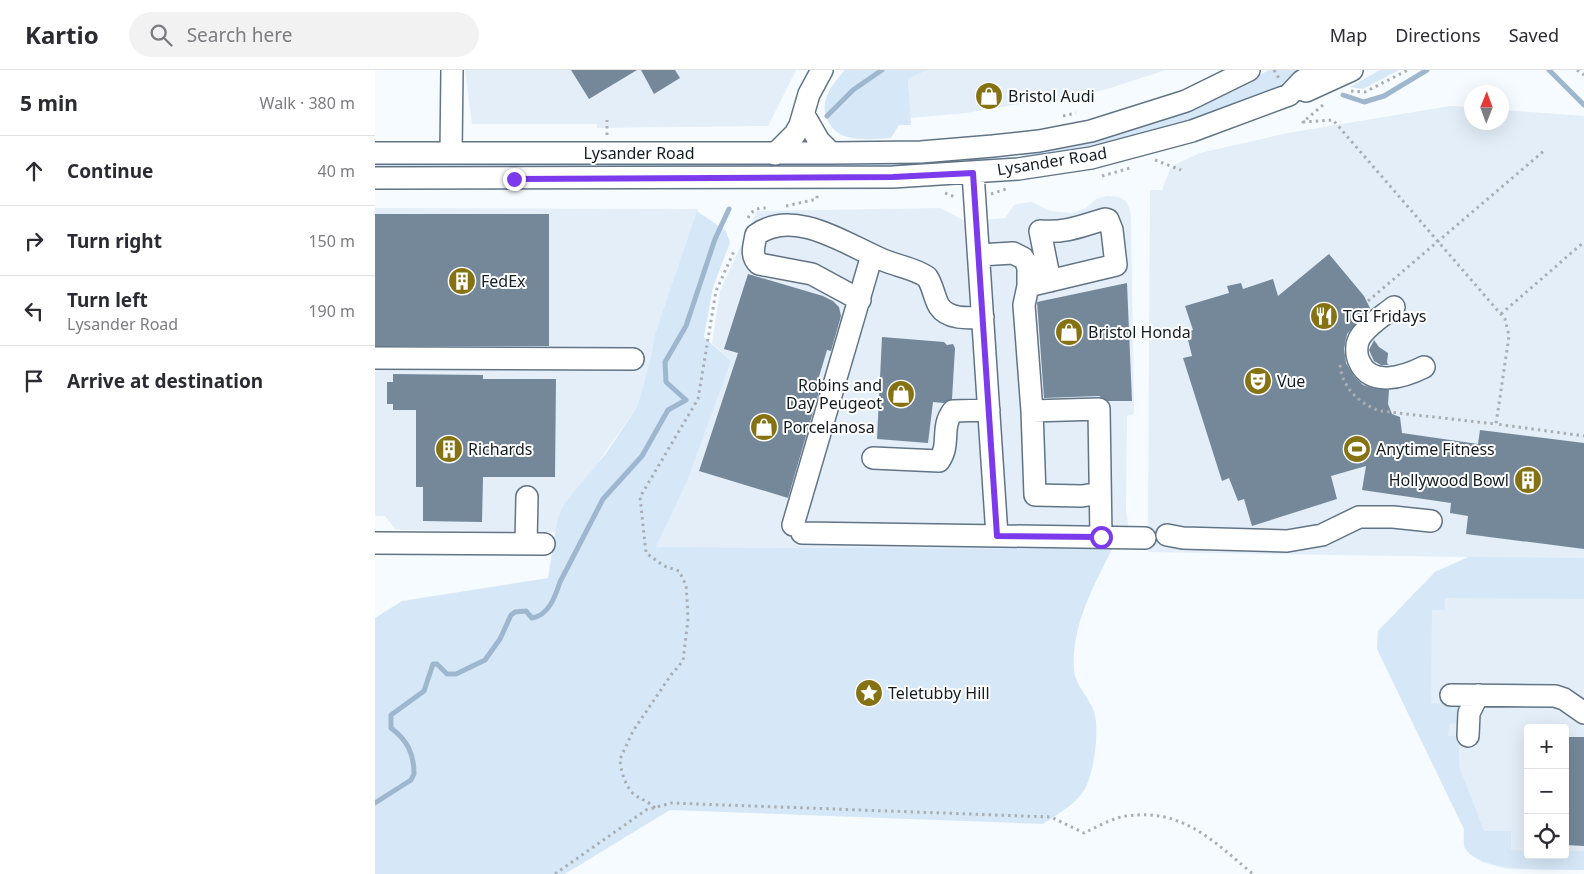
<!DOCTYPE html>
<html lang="en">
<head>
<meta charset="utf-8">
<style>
	:root { --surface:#fff; --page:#f2f2f3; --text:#2b2b33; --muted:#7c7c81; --line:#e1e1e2 }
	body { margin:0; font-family:"Noto Sans",sans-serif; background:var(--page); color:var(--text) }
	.controls { position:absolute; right:15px; bottom:15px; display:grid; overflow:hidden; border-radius:5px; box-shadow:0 5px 20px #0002 }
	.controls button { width:45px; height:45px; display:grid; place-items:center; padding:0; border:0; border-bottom:1px solid var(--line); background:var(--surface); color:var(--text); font:25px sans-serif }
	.compass { position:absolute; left:1089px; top:15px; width:45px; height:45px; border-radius:50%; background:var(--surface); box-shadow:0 5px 20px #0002; rotate:1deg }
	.stop { position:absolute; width:15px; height:15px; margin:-11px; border:4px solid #7c3aed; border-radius:50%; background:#fff }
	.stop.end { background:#7c3aed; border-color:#fff; box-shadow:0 1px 5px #0008 }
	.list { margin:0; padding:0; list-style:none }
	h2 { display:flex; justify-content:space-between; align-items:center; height:65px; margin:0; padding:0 20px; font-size:21px }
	h2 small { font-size:16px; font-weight:400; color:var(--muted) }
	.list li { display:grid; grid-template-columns:32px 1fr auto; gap:15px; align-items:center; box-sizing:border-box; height:70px; padding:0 20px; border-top:1px solid var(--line) }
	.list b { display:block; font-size:19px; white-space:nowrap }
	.list p { margin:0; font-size:16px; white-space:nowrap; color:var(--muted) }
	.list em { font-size:16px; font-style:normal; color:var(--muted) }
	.icon { flex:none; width:28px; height:28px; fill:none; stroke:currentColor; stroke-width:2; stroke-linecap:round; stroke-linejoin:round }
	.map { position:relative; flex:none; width:1209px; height:804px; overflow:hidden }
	header { display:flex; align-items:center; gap:30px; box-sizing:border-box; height:70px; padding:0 25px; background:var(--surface); border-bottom:1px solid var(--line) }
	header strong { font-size:24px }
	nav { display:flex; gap:28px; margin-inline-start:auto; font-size:18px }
	.search { width:350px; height:45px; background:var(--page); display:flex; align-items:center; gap:12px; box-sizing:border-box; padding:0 18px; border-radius:28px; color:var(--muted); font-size:19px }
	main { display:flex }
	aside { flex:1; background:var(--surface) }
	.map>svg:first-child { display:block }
	.built { fill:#e3eef8; fill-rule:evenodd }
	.green { fill:#d6e8f8 }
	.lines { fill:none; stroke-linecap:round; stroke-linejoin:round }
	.stream { stroke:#9fb7ce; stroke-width:5 }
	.building { fill:#75889a }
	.minor-casing { stroke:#617485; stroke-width:24 }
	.path { stroke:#a9afb4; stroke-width:3; stroke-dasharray:2.5 4; stroke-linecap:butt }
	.minor { stroke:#fff; stroke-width:21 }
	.route { stroke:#7c3aed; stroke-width:6 }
	.labels { text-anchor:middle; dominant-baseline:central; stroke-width:4; stroke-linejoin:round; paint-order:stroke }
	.poi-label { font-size:16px; fill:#141c23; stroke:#fff; text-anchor:start }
	.street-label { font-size:16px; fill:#141c23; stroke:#fff }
</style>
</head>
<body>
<header>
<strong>Kartio</strong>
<div class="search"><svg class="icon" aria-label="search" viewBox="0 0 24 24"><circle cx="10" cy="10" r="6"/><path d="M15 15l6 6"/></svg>Search here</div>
<nav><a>Map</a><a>Directions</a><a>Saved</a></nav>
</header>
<main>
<aside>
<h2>5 min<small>Walk · 380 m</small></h2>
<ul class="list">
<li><svg class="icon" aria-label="ahead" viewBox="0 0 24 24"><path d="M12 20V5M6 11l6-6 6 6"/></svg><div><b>Continue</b></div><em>40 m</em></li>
<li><svg class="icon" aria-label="right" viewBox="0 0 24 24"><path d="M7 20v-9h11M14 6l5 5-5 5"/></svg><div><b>Turn right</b></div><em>150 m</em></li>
<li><svg class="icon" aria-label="left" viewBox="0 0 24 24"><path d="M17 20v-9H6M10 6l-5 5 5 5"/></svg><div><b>Turn left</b><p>Lysander Road</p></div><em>190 m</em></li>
<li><svg class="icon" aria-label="arrive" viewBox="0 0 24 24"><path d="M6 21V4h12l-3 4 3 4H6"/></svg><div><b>Arrive at destination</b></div></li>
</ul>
</aside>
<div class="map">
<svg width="1209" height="804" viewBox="0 0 1209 804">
	<rect width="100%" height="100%" fill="#f6fbff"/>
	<path class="built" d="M90 0H421L393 56 222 58V54H97Z
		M552 0H791L729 20 591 43 535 48 533 9Z
		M1075 36 1096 37V52H1126L1127 40 1209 46V800L1132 799 1107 792 1095 784 1089 777V759L1002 579 1003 561 1060 502 1093 487 774 482 772 479 281 477 356 291 337 273 345 221 382 141 565 138 590 151 630 148 639 135 648 133 657 132 675 141 697 143 711 138 721 129 732 126 744 127 751 131 755 140 756 151 759 344 752 346 751 441 754 459H773L775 120H787L795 99 801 94 825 83 913 63ZM1153 658H1190V785H1153Z
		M0 138 323 139 280 264 275 290 262 337 182 451 180 462 27 460 20 459 10 446H0Z"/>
	<path class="green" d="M470 0H552L533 9 536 55H524L516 68C503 69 489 70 477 68 466 66 458 61 453 51 443 31 457 15 470 0Z
		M894 0H936C853 51 742 73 647 91L646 84 743 63 840 29Z
		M1005 0H1024L988 19 975 17Z
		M616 87 617 94 573 98 0 99V92L564 91Z
		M322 141 351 161 355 173 338 217 329 267 356 291 312 411 281 477 737 479C718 518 696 556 699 601 700 615 715 628 719 642 725 660 719 700 711 717 703 733 683 744 668 754L295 740 190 804H0V548L27 531 173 508 182 451 189 434 232 382 262 337 275 290 280 264Z
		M1094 487 1209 488V529L1070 528V540H1057L1056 633 1077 634 1083 636 1084 653 1074 654 1073 666H1084V696L1109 761H1136V780L1153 781V785H1190V781H1209V800C1181 799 1105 804 1090 778 1088 773 1089 765 1089 759L1002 579 1003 561 1060 502Z"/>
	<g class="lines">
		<path class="stream" d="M1174 0 1209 35
			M968 25 989 32 1009 26 1052 0
			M452 46 478 20 507 0
			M0 733 36 710 39 704C39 683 32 670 16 658V645L49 621 58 594H62L72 604H81L110 590 125 569 136 545 140 542 151 541 157 548C174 545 180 527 185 512L228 429 267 386 293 340 311 330 291 312 290 292 311 256 340 169 354 139"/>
	</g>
	<path class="building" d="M196 0H262L214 29Z
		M266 0H300L305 8 279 24Z
		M0 144H174V276H0Z
		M954 184 989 226 995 238 972 264 969 279 971 293 979 306 988 315 1000 319 1014 320 1013 334 1017 344 1025 347 1027 363 1103 374 1105 360 1209 373V479L1091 464 1093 446 1075 443 1076 433 987 420 991 396 956 406 962 429 877 456 869 429 863 431 854 408 847 411 808 288 817 286 811 262 818 260 810 236 854 223 852 216 866 213 868 219 898 209 903 226Z
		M373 204 448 226 458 231 464 237 466 246 456 281 452 280 443 310 447 311 413 428 324 401 363 283 349 279Z
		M752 213 757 331H733L724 326 669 328 662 232Z
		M507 267 569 272 572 275 578 274 580 278 577 329 569 333 558 332 553 373 502 369Z
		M999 270 1004 277 1013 283 1012 293 1014 295H1006L999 291 994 280Z
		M18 304 108 305V309H181L180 407H108L107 452 48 451V417H41V340H18V334H12V312H18Z
		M1190 667H1209V776L1190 775Z"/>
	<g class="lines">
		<g class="minor-casing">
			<path id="minor" d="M931 21 977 0
				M429 45 444 71 456 83
				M0 83H456L546 82 618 76 664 71 716 61 811 31 874 0
				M76 83 77 0
				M400 84 420 64 425 55 434 24 447 0
				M598 103 622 466
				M0 108 518 107 643 99 716 88 817 61 914 25 927 11 946 0
				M604 185 638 183 648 188 653 196V216L649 235 657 341 660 425 707 426 725 423
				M653 216 741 195 737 160 733 150 730 149C706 156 692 163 665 161L675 211
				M485 230 437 204 384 194C375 186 379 176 381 165 419 137 472 175 508 190 522 196 539 198 552 207 558 216 559 227 564 236 573 250 594 248 608 247
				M1019 237C1008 246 991 256 984 269 981 275 981 285 984 291 995 318 1029 307 1049 297
				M0 288 258 289
				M657 341 724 339 726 467
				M498 388 564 391C576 374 565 358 578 341L614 340
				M418 455 497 185
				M427 463 770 468
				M792 465 808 468 912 471 947 465 984 447H1018L1056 451
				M0 473 169 474
				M151 474 152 427
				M1076 625 1180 626 1189 629 1209 643
				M1093 666 1094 643 1103 625"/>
		</g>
		<path class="path" d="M899 0 905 10
			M1202 0 1209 5
			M976 21 990 22 1033 0
			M948 35 928 52 958 50 1130 249 1134 266 1121 354 1209 366
			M688 46 701 43
			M232 65V50
			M780 90 806 100
			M727 106 755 98
			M570 123 582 128
			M616 124 631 119
			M411 136 442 129V124
			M373 148C378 138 384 138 395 138
			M993 231 1170 80
			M1126 244 1209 172
			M965 295C967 318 985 334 1005 341L1121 354
			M280 738C273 731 267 730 260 725 251 719 245 699 245 689L258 661 296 605 308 591 313 549 312 529 311 515 304 501 289 496 271 483 265 427 323 329 341 221 360 179
			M180 804 271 740 296 733 676 747 709 763C722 757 737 748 751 746 808 738 838 771 878 804"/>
		<use href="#minor" class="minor"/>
	</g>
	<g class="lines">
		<path class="route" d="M139 109 518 107 598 103 622 466 726 467"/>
	</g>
	<defs>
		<g id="shop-disc" transform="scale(1.4375)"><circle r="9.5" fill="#847213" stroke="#fff"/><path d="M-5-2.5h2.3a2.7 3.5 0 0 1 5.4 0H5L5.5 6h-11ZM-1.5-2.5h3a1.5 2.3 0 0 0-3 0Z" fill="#fff"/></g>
		<g id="building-disc" transform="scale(1.4375)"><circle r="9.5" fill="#847213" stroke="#fff"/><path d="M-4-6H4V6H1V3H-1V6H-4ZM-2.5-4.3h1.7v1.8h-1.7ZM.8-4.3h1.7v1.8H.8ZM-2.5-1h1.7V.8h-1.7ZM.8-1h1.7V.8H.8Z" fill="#fff"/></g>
		<g id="restaurant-disc" transform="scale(1.4375)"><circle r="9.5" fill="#847213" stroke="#fff"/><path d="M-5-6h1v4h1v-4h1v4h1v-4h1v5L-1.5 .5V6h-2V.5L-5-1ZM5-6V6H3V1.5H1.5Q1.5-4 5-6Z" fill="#fff"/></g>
		<g id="theatre-disc" transform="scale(1.4375)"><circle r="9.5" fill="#847213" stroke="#fff"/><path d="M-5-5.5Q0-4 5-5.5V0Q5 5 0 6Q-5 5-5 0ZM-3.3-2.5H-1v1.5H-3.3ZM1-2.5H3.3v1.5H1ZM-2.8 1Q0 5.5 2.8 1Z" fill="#fff"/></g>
		<g id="stadium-disc" transform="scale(1.4375)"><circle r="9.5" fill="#847213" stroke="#fff"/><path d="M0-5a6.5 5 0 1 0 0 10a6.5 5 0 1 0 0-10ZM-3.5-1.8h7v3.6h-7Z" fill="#fff"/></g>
		<g id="sight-disc" transform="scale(1.4375)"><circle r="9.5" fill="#847213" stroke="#fff"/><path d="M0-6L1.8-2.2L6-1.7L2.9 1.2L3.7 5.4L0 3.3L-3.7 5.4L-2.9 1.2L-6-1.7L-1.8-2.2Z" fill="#fff"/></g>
	</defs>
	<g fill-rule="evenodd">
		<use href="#shop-disc" x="614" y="26"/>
		<use href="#building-disc" x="87" y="211"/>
		<use href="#restaurant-disc" x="949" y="246"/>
		<use href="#shop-disc" x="694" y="262"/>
		<use href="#theatre-disc" x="883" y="311"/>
		<use href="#shop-disc" x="526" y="324"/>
		<use href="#shop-disc" x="389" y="357"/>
		<use href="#building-disc" x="74" y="379"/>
		<use href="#stadium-disc" x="982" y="379"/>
		<use href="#building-disc" x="1153" y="410"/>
		<use href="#sight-disc" x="494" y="623"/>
	</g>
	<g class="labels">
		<g class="poi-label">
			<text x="633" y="26">Bristol Audi</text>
			<text x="106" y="211">FedEx</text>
			<text x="968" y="246">TGI Fridays</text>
			<text x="713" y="262">Bristol Honda</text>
			<text x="902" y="311">Vue</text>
			<text x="507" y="315" text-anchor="end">Robins and<tspan x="507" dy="18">Day Peugeot</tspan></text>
			<text x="408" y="357">Porcelanosa</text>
			<text x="93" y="379">Richards</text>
			<text x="1001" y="379">Anytime Fitness</text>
			<text x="1134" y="410" text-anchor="end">Hollywood Bowl</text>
			<text x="513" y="623">Teletubby Hill</text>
		</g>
		<g class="street-label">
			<text x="264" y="83">Lysander Road</text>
			<text transform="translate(677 91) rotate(-9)">Lysander Road</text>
		</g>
	</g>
</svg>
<div class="controls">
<button>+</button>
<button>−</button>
<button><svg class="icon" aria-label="locate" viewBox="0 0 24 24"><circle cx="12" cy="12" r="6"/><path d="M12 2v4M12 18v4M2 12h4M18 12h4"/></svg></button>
</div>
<svg class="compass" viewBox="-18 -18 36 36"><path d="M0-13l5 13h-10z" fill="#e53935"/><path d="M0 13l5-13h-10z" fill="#7c7c81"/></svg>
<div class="stop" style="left:726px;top:467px"></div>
<div class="stop end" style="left:139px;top:109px"></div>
</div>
</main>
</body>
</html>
